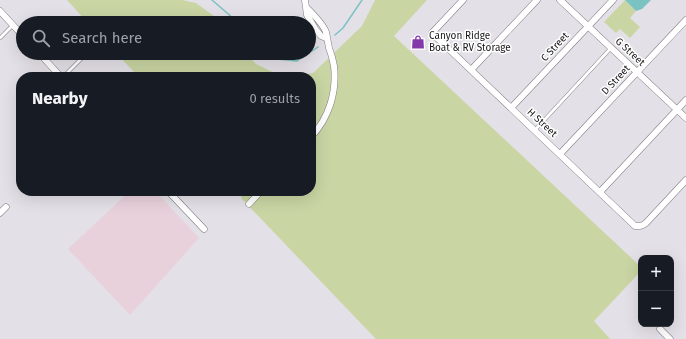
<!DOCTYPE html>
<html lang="en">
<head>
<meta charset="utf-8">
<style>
	:root { --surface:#171b24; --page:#20242c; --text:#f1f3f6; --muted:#9ea1a6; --line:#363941 }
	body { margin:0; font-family:"Fira Sans",sans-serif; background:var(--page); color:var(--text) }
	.controls { position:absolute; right:12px; bottom:12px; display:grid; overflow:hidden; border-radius:8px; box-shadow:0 4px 16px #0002 }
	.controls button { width:36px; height:36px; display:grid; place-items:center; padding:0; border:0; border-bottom:1px solid var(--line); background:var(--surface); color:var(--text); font:20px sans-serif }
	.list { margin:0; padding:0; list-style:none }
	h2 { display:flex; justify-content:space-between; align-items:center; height:52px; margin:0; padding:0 16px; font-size:17px }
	h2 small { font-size:13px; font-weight:400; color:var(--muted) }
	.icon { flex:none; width:22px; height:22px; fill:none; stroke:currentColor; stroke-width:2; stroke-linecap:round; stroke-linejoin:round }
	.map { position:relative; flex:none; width:686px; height:339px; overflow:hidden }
	.search { position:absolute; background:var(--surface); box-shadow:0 4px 16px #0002; left:16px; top:16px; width:300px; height:44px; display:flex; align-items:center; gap:10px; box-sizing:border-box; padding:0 14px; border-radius:22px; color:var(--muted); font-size:15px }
	.panel { position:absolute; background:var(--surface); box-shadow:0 4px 16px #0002; left:16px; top:72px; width:300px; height:124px; border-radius:16px }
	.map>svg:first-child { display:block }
	.commercial { fill:#e9d1db }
	.green { fill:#c9d5a3 }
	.water { fill:#7bc2c3 }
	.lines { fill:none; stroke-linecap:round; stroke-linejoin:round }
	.stream { stroke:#7bc2c3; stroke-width:1.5 }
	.lane-casing { stroke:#817d83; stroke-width:4 }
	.street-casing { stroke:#817d83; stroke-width:7 }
	.lane { stroke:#fff; stroke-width:3 }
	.street { stroke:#fff; stroke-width:6 }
	.labels { text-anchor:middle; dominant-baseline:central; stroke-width:3; stroke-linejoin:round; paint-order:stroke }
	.poi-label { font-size:10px; fill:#19181a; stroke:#fff; text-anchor:start }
	.street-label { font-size:10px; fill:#19181a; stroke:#fff }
</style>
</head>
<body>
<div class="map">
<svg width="686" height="339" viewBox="0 0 686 339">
	<rect width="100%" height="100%" fill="#e4e0e7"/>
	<path class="commercial" d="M130 191H155L199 238 130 315 68 249Z"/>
	<path class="green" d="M67 0H182L196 3 218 19 220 23H88Z
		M375 0H427L394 36 641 267V271L594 321 610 339H376L241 198 243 191H311V77H139L116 53H246L256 64 275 73 294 76 313 73 362 26Z
		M625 0 636 11 630 18 640 27 630 38 620 29 616 33 604 22Z"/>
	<path class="water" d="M625 0H651L642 9 636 11Z"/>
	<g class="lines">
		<path class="stream" d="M212 0 234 19 237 23
			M335 35 343 28 362 0
			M270 53 277 59 297 61 318 47"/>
		<g class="lane-casing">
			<path id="lane" d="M0 38 13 25
				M63 77 87 53
				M535 130 611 48"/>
		</g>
		<g class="street-casing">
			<path id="street" d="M305 0 307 15 316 30 321 36 326 38
				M463 0 432 33 635 226H640
				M560 0 686 118
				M307 8C313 14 323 24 326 32 327 37 328 43 329 48 331 53 333 60 334 66 337 92 329 118 311 137
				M0 11 23 36
				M39 53 61 77
				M471 70 537 0
				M511 108 613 0
				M560 154 686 20
				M168 191 204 229
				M600 192 686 100
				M249 204 261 191
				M0 213 6 207
				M640 226 643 225 646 223 686 180
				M660 329 670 339"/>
		</g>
		<use href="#lane" class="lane"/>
		<use href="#street" class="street"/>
	</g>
	<defs>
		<g id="shop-bare" transform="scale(1.08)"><path d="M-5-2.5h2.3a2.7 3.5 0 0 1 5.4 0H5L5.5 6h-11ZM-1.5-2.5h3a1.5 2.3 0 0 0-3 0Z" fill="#8439aa" stroke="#fff" stroke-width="2.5" paint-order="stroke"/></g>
	</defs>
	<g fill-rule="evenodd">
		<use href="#shop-bare" x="418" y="42"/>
	</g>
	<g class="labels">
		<g class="poi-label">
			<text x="429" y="36">Canyon Ridge<tspan x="429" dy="12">Boat &amp; RV Storage</tspan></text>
		</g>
		<g class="street-label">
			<text transform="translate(555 47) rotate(-47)">C Street</text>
			<text transform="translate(630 52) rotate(43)">G Street</text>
			<text transform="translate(616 80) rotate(-47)">D Street</text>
			<text transform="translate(542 123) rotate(43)">H Street</text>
		</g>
	</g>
</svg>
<div class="controls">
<button>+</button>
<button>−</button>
</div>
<div class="search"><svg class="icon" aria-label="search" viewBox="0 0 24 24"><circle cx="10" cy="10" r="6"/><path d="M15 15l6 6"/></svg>Search here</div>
<section class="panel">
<h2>Nearby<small>0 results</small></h2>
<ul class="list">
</ul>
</section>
</div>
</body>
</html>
